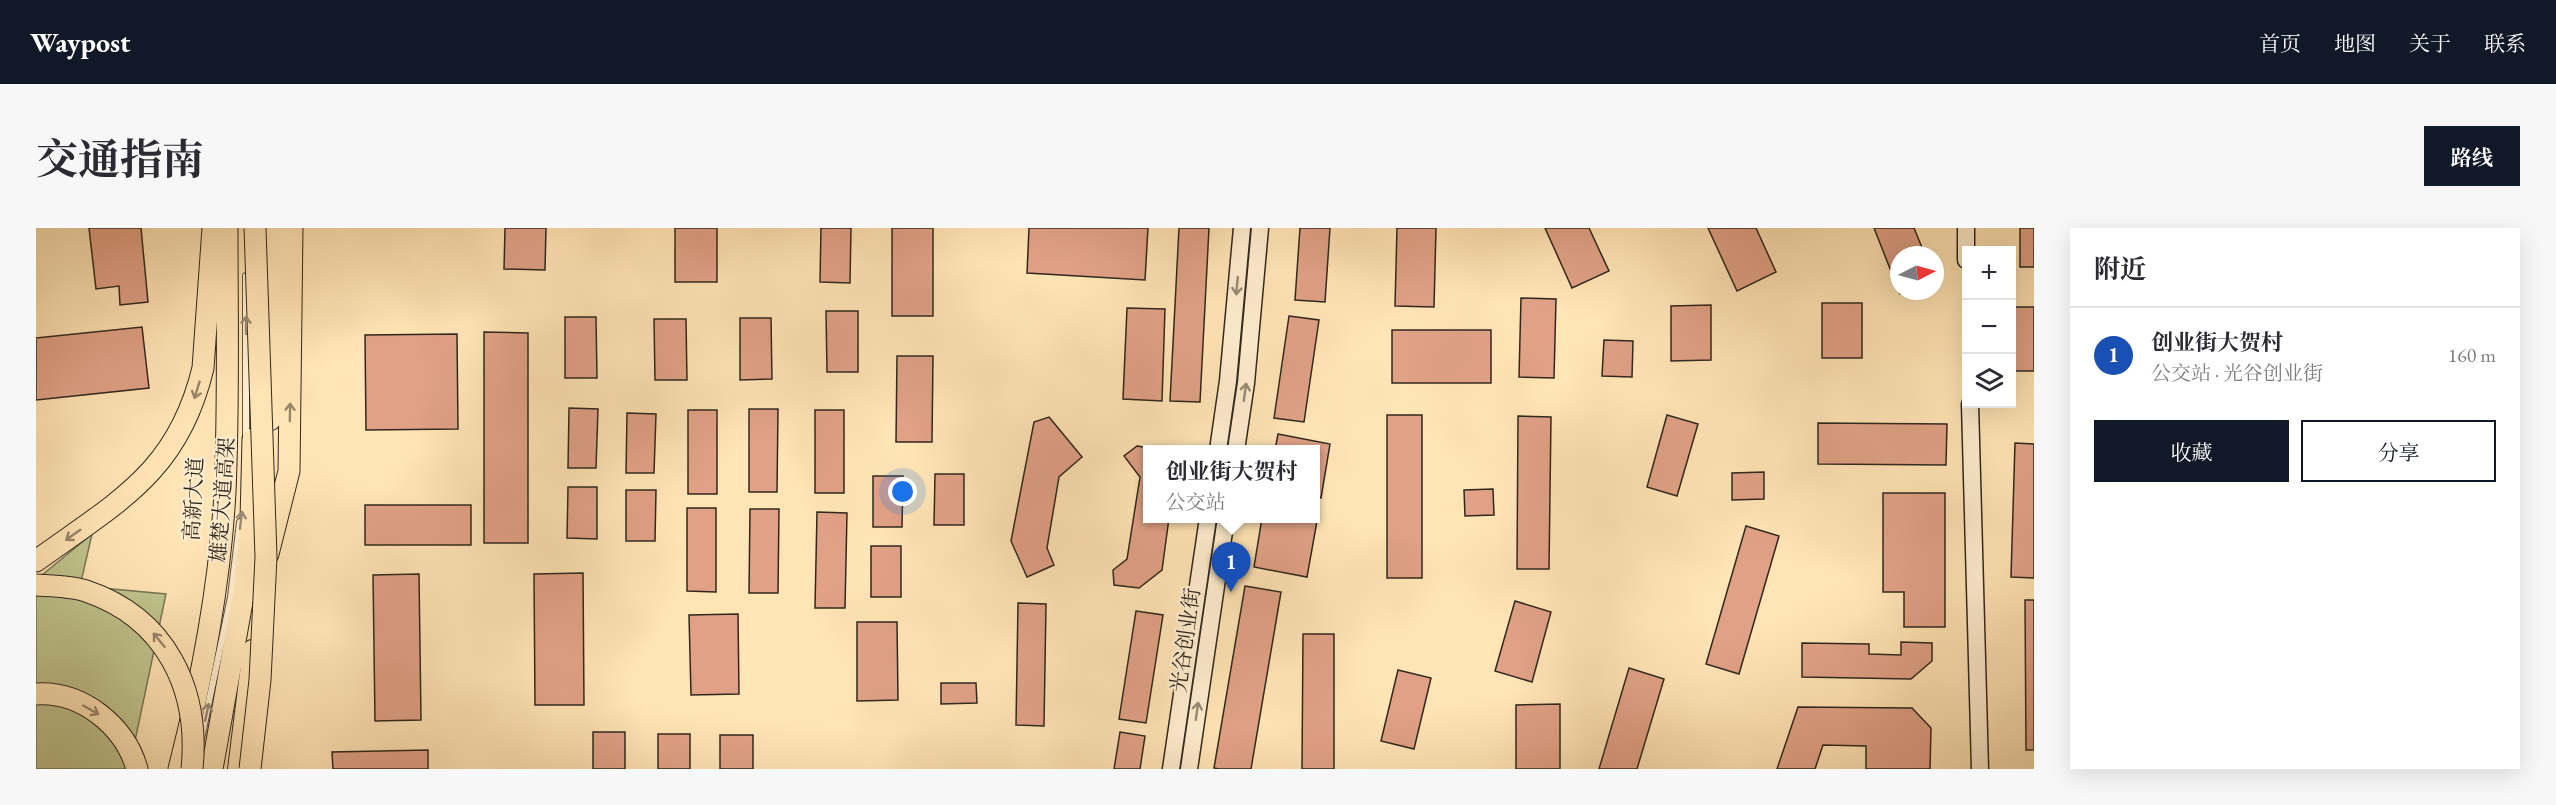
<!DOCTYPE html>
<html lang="zh">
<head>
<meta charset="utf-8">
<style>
	:root { --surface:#fff; --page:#f7f7f7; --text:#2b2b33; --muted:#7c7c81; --line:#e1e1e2; --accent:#111827 }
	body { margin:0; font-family:"EB Garamond","Noto Serif SC",serif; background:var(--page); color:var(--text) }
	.controls { position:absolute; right:18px; top:18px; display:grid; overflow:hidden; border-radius:0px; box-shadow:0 6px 24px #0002 }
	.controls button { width:54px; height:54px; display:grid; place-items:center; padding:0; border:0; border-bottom:2px solid var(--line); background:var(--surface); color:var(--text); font:30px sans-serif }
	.compass { position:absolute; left:1854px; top:18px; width:54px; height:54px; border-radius:50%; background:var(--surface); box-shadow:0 6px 24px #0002; rotate:84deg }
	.you { position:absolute; left:867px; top:264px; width:21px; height:21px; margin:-15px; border:4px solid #fff; border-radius:50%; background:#1a73e8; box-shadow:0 0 0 9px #1a73e833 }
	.badge { display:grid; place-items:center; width:39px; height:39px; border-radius:50%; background:var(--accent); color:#fff; font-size:20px; font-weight:700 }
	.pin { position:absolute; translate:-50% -50px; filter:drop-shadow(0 2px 3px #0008) }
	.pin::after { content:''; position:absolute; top:32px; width:21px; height:18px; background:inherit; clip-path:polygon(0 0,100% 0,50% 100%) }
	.popup { position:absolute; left:1107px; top:217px; width:177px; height:78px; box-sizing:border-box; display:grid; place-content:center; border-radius:0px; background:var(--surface); filter:drop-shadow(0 2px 4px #0005); font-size:20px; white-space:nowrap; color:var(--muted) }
	.popup b { font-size:22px; color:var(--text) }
	.popup::after { content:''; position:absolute; left:50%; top:100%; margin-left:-12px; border:12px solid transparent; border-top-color:var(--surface) }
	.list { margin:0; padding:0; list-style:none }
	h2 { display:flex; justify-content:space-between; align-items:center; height:78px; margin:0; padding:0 24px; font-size:26px }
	h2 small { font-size:20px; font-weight:400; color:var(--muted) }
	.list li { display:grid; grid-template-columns:39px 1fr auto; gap:18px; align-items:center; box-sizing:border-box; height:96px; padding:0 24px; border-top:2px solid var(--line) }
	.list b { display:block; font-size:22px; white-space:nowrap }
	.list p { margin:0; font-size:20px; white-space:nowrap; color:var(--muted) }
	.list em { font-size:20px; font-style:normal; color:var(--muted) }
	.actions { display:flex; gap:12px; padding:18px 24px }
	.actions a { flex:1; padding:14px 0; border:2px solid var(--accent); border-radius:0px; text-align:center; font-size:21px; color:var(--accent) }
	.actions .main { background:var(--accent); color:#fff }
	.icon { flex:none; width:33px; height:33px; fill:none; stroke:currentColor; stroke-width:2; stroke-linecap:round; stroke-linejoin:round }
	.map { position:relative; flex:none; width:1998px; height:541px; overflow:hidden; border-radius:0px }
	header { display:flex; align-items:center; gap:36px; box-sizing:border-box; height:84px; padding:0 30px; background:var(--accent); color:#fff }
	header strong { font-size:28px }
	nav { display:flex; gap:33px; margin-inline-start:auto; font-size:21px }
	.intro { display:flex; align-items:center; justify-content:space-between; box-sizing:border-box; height:144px; padding:0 36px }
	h1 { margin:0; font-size:42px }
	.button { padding:15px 27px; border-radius:0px; background:var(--accent); color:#fff; font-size:21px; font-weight:700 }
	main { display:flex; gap:36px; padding:0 36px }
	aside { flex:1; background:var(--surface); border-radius:0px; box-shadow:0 6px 24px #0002 }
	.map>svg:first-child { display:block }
	.green { fill:#c0c48e; stroke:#787656; stroke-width:1.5 }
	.building { fill:#e0a186; stroke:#30281d; stroke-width:1.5 }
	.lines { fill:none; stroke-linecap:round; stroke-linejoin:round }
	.lane-casing { stroke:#645743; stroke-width:8 }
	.secondary-casing { stroke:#30281d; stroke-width:19 }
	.primary-casing { stroke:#30281d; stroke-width:20 }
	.highway-casing { stroke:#30281d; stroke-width:23 }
	.lane { stroke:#ffedcf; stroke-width:6 }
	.secondary { stroke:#ffedcf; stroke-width:16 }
	.primary { stroke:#ffe4b5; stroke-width:18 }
	.highway { stroke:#ffe4b5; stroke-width:21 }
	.highway-bridge-casing { stroke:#30281d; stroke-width:23; stroke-linecap:butt }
	.highway-bridge { stroke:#ffe4b5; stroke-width:21 }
	.oneway { stroke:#988a76 }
	.oneway2 { stroke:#988669 }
	.labels { text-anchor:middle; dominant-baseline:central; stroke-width:4.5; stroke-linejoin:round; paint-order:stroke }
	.street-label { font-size:21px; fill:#30281d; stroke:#ffedcf }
</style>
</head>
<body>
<header>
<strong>Waypost</strong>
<nav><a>首页</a><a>地图</a><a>关于</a><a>联系</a></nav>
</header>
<div class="intro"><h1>交通指南</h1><a class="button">路线</a></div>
<main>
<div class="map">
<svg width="1998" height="541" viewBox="0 0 1998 541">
	<rect width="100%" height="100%" fill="#ffe4b5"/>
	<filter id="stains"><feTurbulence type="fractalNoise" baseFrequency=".00333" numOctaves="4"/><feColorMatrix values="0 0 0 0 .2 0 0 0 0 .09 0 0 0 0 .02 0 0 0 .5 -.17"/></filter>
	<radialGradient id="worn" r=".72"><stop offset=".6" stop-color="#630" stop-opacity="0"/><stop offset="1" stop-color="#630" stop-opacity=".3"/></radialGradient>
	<path class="green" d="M56 306 44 358 130 366 93 541H0V352Z"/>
	<path class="building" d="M53 0H105L112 74 84 77 83 58 60 61Z
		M469 0H510L509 42 468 41Z
		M639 0H681V54H639Z
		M785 0H815L814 55 784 54Z
		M856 0H897V88H856Z
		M993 0H1112L1109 52 991 45Z
		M1143 0H1173L1164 174 1134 173Z
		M1264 0H1294L1289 74 1259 72Z
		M1361 0H1400L1398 79 1359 78Z
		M1509 0H1553L1573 43 1536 60Z
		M1672 0H1720L1740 44 1701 63Z
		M1838 0H1878L1889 27H1863V63H1872L1864 66Z
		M1984 0H1998V39H1984Z
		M1485 70 1520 71 1518 150 1483 149Z
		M1786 75H1826V130H1786Z
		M1675 77V132L1635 133V78Z
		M1977 79H1998V143H1976Z
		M1091 80 1129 81 1126 173 1087 171Z
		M790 83H822V144H791Z
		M1253 88 1283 92 1268 194 1238 190Z
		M529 89H560L561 150H529Z
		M704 90H735L736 151 704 152Z
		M618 91H650L651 152H619Z
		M106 99 113 160 0 172V110Z
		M1356 102H1455V155H1356Z
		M448 104 492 105V315H448Z
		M421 106 422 201 330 202 329 107Z
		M1568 112 1597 113 1596 149 1566 148Z
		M861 128H897L896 214H860Z
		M533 180 562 181 560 240H532Z
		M713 181H742L741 264H713Z
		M652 182H681V266H652Z
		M779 182H808V265H779Z
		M591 185 620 186 618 245H590Z
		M1351 187H1386V350H1351Z
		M1631 187 1662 196 1641 268 1611 259Z
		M1482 188 1515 189 1513 341H1481Z
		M1013 189 1046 229 1023 249 1011 320 1018 337 991 349 975 313 998 194Z
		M1782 195 1911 196 1910 237 1782 236Z
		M1242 206 1294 216 1285 270 1279 269V222H1239Z
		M1979 215 1998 216V350L1975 349Z
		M1101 218 1126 222H1111V290H1133L1126 342 1103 360 1078 357 1077 342 1091 331 1104 249 1088 228Z
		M1728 244V271L1696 272V245Z
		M899 246H928V297H898Z
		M837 248H867L866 299H837Z
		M532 259H561V311L531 310Z
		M1457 261 1458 287 1429 288 1428 262Z
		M590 262H620L619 313H590Z
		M1847 265H1909V399H1868V364H1847Z
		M329 277H435V317H329Z
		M651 280H680V364L651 363Z
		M714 281H743L742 365H713Z
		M781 284 811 285 809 380H779Z
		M1226 290 1281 293 1271 349 1218 339Z
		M1710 298 1743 308 1703 446 1670 436Z
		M835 318H865V369H835Z
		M547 345 548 477H499L498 346Z
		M383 346 385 492 339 493 337 347Z
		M1209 358 1245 364 1215 541H1183L1178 540Z
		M1989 372H1998V522H1990Z
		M1479 373 1515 384 1496 454 1459 443Z
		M982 375 1010 376 1008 498 980 497Z
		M1100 383 1127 387 1110 495 1083 491Z
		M702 386 703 466 655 467 653 387Z
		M821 394H861L862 472 821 473Z
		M1267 406H1298V541H1266Z
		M1865 414 1896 415V433L1875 451 1766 449V415L1833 416V426L1865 427Z
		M1593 440 1628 451 1601 541H1563Z
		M1362 442 1395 450 1378 521 1345 513Z
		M905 455H940L941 475 905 476Z
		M1524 476V541H1480V477Z
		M1762 479 1876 480 1895 500 1894 541H1830V518L1787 517 1779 541H1741Z
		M557 504H589V541H557Z
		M1084 504 1109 508 1104 541H1078Z
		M622 506H654V541H622Z
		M684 507H717V541H684Z
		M392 522V541H297L296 524Z"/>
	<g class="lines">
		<g class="lane-casing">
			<path id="lane" d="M210 209V48
				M165 511 195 369 204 294"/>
		</g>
		<g class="secondary-casing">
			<path id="secondary" d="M1930 0V32
				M1934 176 1944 541
				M1182 222 1192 153 1206 0
				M1200 222 1210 155 1224 0
				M1135 541 1172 290
				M1153 541 1190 290"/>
		</g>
		<g class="primary-casing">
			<path id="primary" d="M235 193 239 0
				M201 541 216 421"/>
		</g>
		<g class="highway-casing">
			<path id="highway" d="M232 326 253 243 256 0
				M0 333C81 274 142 245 167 140L177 0
				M0 466C46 463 89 498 101 541
				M143 541C166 451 184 357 189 264 193 176 191 88 191 0
				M176 541 208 363 215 292 217 211"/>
		</g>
		<use href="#lane" class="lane"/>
		<use href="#secondary" class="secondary"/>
		<use href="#primary" class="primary"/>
		<use href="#highway" class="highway"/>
		<g class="highway-bridge-casing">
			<path id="highway-bridge" d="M0 357C16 358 35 358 50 363 130 390 164 461 156 541
				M214 541 224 452 230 329 219 0"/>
		</g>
		<use href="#highway-bridge" class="highway-bridge"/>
	</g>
	<defs><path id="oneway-shaft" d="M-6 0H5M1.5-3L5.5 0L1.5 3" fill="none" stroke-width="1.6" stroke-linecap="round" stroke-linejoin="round" transform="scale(1.5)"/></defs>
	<g class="oneway">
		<use href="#oneway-shaft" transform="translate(1201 58) rotate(95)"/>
		<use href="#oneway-shaft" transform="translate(210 97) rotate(-90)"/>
		<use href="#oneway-shaft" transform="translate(1209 164) rotate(-82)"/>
		<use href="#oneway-shaft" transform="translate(205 292) rotate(-83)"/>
		<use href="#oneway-shaft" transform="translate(1161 483) rotate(-82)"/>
		<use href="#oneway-shaft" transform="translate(171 484) rotate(-78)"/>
	</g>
	<g class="oneway2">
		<use href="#oneway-shaft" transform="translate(161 162) rotate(107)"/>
		<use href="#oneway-shaft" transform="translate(254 184) rotate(-89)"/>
		<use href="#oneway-shaft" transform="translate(37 307) rotate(145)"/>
		<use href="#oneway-shaft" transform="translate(123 412) rotate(-129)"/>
		<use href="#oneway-shaft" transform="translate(55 482) rotate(30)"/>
	</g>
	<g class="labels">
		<g class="street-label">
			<text transform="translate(157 271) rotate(-87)">高新大道</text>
			<text transform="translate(186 272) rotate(-86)">雄楚大道高架</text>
			<text transform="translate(1149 412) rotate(-82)">光谷创业街</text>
		</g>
	</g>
	<rect width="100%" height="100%" filter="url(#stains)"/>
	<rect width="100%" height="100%" fill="url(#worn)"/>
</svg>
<div class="controls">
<button>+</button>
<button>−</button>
<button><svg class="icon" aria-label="layers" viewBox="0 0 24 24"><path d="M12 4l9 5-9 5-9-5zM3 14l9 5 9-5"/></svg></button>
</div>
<svg class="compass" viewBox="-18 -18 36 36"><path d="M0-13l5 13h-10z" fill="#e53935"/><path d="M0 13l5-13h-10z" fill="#7c7c81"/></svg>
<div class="you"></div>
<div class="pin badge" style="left:1195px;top:364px;background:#1a4fb4">1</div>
<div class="popup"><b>创业街大贺村</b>公交站</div>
</div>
<aside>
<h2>附近<small></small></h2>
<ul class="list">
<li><span class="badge" style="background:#1a4fb4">1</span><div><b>创业街大贺村</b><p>公交站 · 光谷创业街</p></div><em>160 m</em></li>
</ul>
<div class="actions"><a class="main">收藏</a><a>分享</a></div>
</aside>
</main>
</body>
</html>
